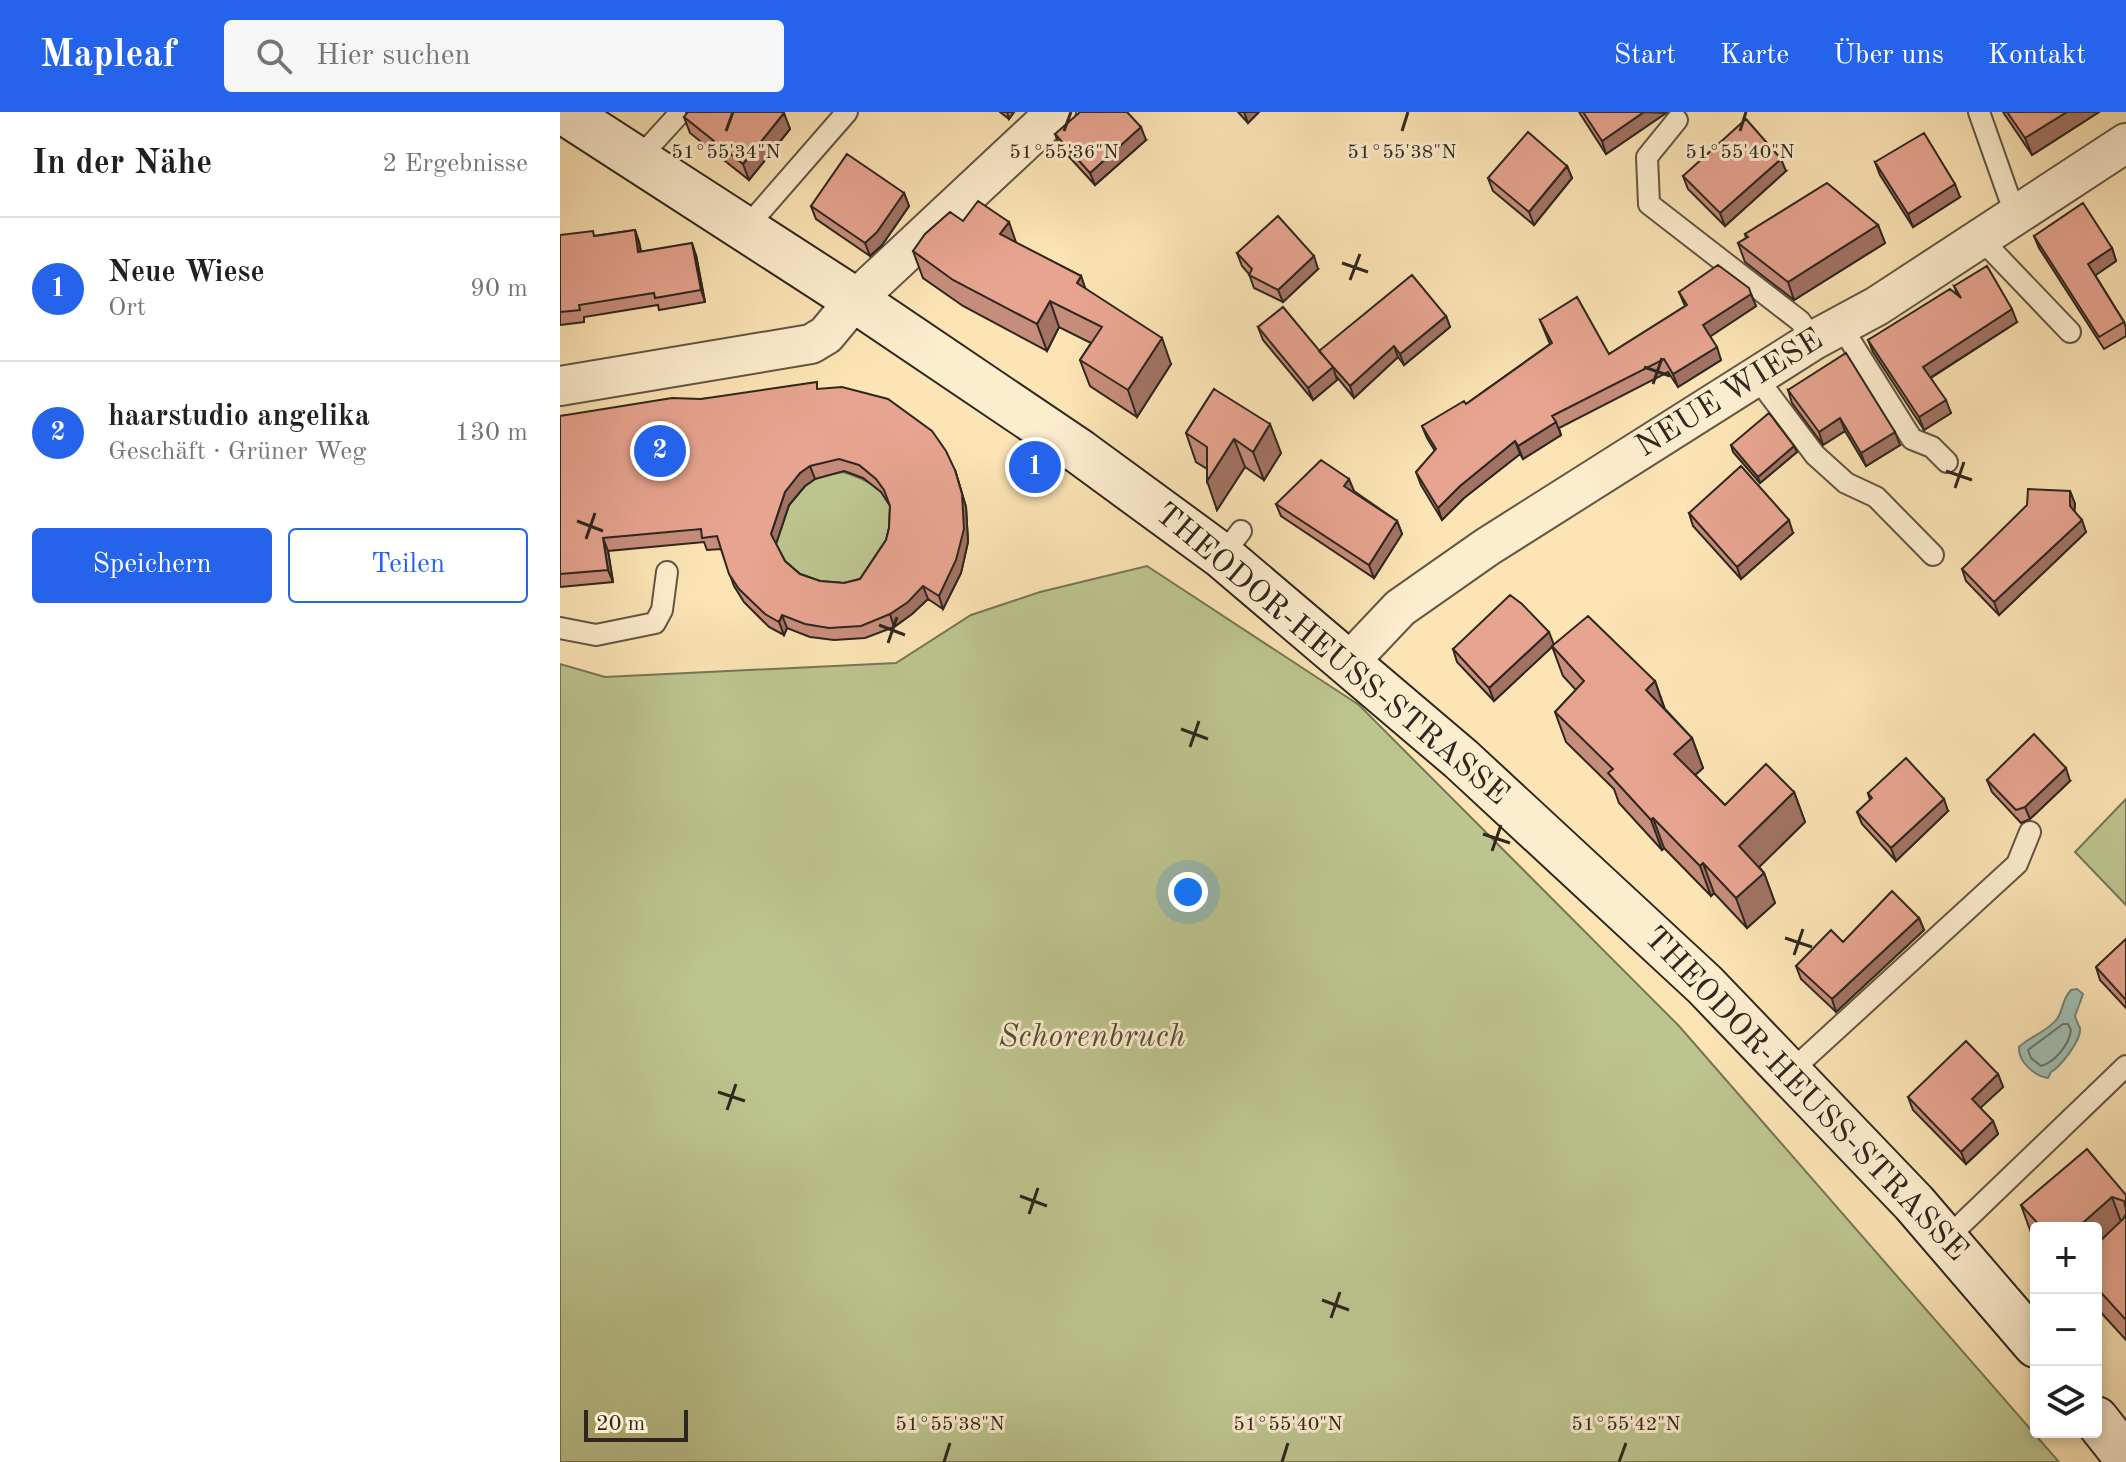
<!DOCTYPE html>
<html lang="de">
<head>
<meta charset="utf-8">
<style>
	:root { --surface:#fff; --page:#f6f6f6; --text:#202124; --muted:#757577; --line:#e0e0e0; --accent:#2563eb }
	body { margin:0; font-family:"Old Standard TT",serif; background:var(--page); color:var(--text) }
	.controls { position:absolute; right:24px; bottom:24px; display:grid; overflow:hidden; border-radius:8px; box-shadow:0 4px 12px #0003 }
	.controls button { width:72px; height:72px; display:grid; place-items:center; padding:0; border:0; border-bottom:2px solid var(--line); background:var(--surface); color:var(--text); font:40px sans-serif }
	.scale { position:absolute; left:24px; bottom:20px; width:104px; box-sizing:border-box; padding-left:8px; border:4px solid #2f271e; border-top:0; font-size:22px; line-height:28px; white-space:nowrap; color:#2f271e; -webkit-text-stroke:6px #fdedcf; paint-order:stroke }
	.you { position:absolute; left:628px; top:780px; width:28px; height:28px; margin:-20px; border:6px solid #fff; border-radius:50%; background:#1a73e8; box-shadow:0 0 0 12px #1a73e833 }
	.badge { display:grid; place-items:center; width:52px; height:52px; border-radius:50%; background:var(--accent); color:#fff; font-size:26px; font-weight:700 }
	.pin { position:absolute; translate:-50% -50%; border:4px solid #fff; box-shadow:0 2px 8px #0006 }
	.list { margin:0; padding:0; list-style:none }
	h2 { display:flex; justify-content:space-between; align-items:center; height:104px; margin:0; padding:0 32px; font-size:34px }
	h2 small { font-size:26px; font-weight:400; color:var(--muted) }
	.list li { display:grid; grid-template-columns:52px 1fr auto; gap:24px; align-items:center; box-sizing:border-box; height:144px; padding:0 32px; border-top:2px solid var(--line) }
	.list b { display:block; font-size:30px; white-space:nowrap }
	.list p { margin:0; font-size:26px; white-space:nowrap; color:var(--muted) }
	.list em { font-size:26px; font-style:normal; color:var(--muted) }
	.actions { display:flex; gap:16px; padding:24px 32px }
	.actions a { flex:1; padding:18px 0; border:2px solid var(--accent); border-radius:8px; text-align:center; font-size:28px; color:var(--accent) }
	.actions .main { background:var(--accent); color:#fff }
	.icon { flex:none; width:44px; height:44px; fill:none; stroke:currentColor; stroke-width:2; stroke-linecap:round; stroke-linejoin:round }
	.map { position:relative; flex:none; width:1566px; height:1350px; overflow:hidden }
	header { display:flex; align-items:center; gap:48px; box-sizing:border-box; height:112px; padding:0 40px; background:var(--accent); color:#fff }
	header strong { font-size:38px }
	nav { display:flex; gap:44px; margin-inline-start:auto; font-size:28px }
	.search { width:560px; height:72px; background:var(--page); display:flex; align-items:center; gap:20px; box-sizing:border-box; padding:0 28px; border-radius:8px; color:var(--muted); font-size:30px }
	main { display:flex }
	aside { flex:1; background:var(--surface) }
	.map>svg:first-child { display:block }
	.green { fill:#bdc58f; stroke:#767656; stroke-width:2 }
	.water { fill:#a0beb3; stroke:#738277; stroke-width:2 }
	.lines { fill:none; stroke-linecap:round; stroke-linejoin:round }
	.shore { stroke:#687268; stroke-width:2 }
	.lane-casing { stroke:#625644; stroke-width:24 }
	.street-casing { stroke:#625644; stroke-width:42 }
	.secondary-casing { stroke:#2f271e; stroke-width:48 }
	.lane { stroke:#fdedcf; stroke-width:20 }
	.street { stroke:#fdedcf; stroke-width:38 }
	.secondary { stroke:#fdedcf; stroke-width:44 }
	.wall { fill:#c78d7c; stroke:#2f271e; stroke-width:2; fill-rule:evenodd }
	.shaded-wall { fill:#a27365; stroke:#2f271e; stroke-width:2 }
	.building { fill:#e7a490; stroke:#2f271e; stroke-width:2; fill-rule:evenodd }
	.ticks { fill:none; stroke:#2f271e; stroke-width:3 }
	.labels { text-anchor:middle; dominant-baseline:central; stroke-width:6; stroke-linejoin:round; paint-order:stroke }
	.street-label { font-size:32px; fill:#2f271e; stroke:#fdedcf }
	.park-label { font-size:32px; font-style:italic; fill:#524e3a; stroke:#fdedcf }
	.ticks-label { font-size:20px; text-anchor:middle; fill:#2f271e; stroke:#fdedcf; stroke-width:6; stroke-linejoin:round; paint-order:stroke }
</style>
</head>
<body>
<header>
<strong>Mapleaf</strong>
<div class="search"><svg class="icon" aria-label="search" viewBox="0 0 24 24"><circle cx="10" cy="10" r="6"/><path d="M15 15l6 6"/></svg>Hier suchen</div>
<nav><a>Start</a><a>Karte</a><a>Über uns</a><a>Kontakt</a></nav>
</header>
<main>
<aside>
<h2>In der Nähe<small>2 Ergebnisse</small></h2>
<ul class="list">
<li><span class="badge">1</span><div><b>Neue Wiese</b><p>Ort</p></div><em>90 m</em></li>
<li><span class="badge">2</span><div><b>haarstudio angelika</b><p>Geschäft · Grüner Weg</p></div><em>130 m</em></li>
</ul>
<div class="actions"><a class="main">Speichern</a><a>Teilen</a></div>
</aside>
<div class="map">
<svg width="1566" height="1350" viewBox="0 0 1566 1350">
	<rect width="100%" height="100%" fill="#fce4b5"/>
	<filter id="stains"><feTurbulence type="fractalNoise" baseFrequency=".0025" numOctaves="4"/><feColorMatrix values="0 0 0 0 .2 0 0 0 0 .09 0 0 0 0 .02 0 0 0 .5 -.17"/></filter>
	<radialGradient id="worn" r=".72"><stop offset=".6" stop-color="#630" stop-opacity="0"/><stop offset="1" stop-color="#630" stop-opacity=".3"/></radialGradient>
	<path class="green" d="M283 360C303 366 336 380 334 408 333 422 314 463 308 478L236 468C230 458 220 447 216 436 209 418 237 377 253 368 262 363 273 362 283 360Z
		M587 454 799 593 1119 914 1499 1350H0V552L45 565 336 551 411 503 480 480Z
		M1566 687V793L1515 740Z"/>
	<path class="water" d="M1517 877 1523 882 1515 904C1516 908 1518 912 1520 916 1522 928 1500 955 1491 960L1488 966C1475 964 1458 950 1459 935 1470 924 1487 920 1497 907 1504 897 1501 889 1511 878Z"/>
	<g class="lines">
		<path class="shore" d="M1503 912H1508L1511 918C1509 933 1495 950 1481 954L1471 946 1468 938Z"/>
		<g class="lane-casing">
			<path id="lane" d="M1419 0 1449 85 1460 102
				M1117 8 1087 45 1089 92 1240 209 1254 228
				M78 47 121 0
				M185 117 287 0
				M1421 127 1510 220
				M1281 214 1352 327 1372 335 1387 350
				M1197 266 1255 343 1286 371 1316 385 1373 443
				M662 444 681 419
				M0 516 36 523 95 511 102 498 107 460
				M1230 960 1457 752 1470 720
				M1386 1127 1566 954"/>
		</g>
		<g class="street-casing">
			<path id="street" d="M0 274 251 232 266 223 295 188 496 0
				M788 551 840 496 927 435 1254 228 1317 194 1566 31"/>
		</g>
		<g class="secondary-casing">
			<path id="secondary" d="M4 0 295 188 520 340 662 444 901 647 1145 873 1354 1091 1476 1233
				M1536 1307 1566 1345"/>
		</g>
		<use href="#lane" class="lane"/>
		<use href="#street" class="street"/>
		<use href="#secondary" class="secondary"/>
	</g>
	<path class="wall" d="M126 0H223L230 17 189 68 130 21 124 5 127 2Z
		M440 0H454L449 7Z
		M678 0H699L688 11Z
		M1019 0H1106V1L1046 42Z
		M1443 0H1539L1472 43Z
		M495 22 586 28 535 73 500 35Z
		M1315 50 1400 85 1353 115 1320 63Z
		M1007 54 1012 66 974 113 933 79 928 66Z
		M1226 59 1165 114 1128 77 1123 64Z
		M344 81 349 94 322 133 310 144 256 107 251 94Z
		M403 109 456 131 521 164 525 176 611 252 577 305 530 274 520 248 531 231 499 215 487 239 403 194 363 166 353 139Z
		M1318 113 1325 131 1234 188 1185 150 1178 131 1186 126 1185 122Z
		M75 118 79 130 81 139 136 143 145 190 99 198 98 193 24 205V210L0 213V123L35 124Z
		M1474 124 1552 136 1556 149 1535 163 1564 210 1566 216V224L1544 237 1479 136Z
		M677 141 758 157 723 190 694 176 689 162 682 154Z
		M1394 174 1457 210 1371 266 1391 301 1364 318 1313 240 1308 228 1397 182Z
		M1119 180 1191 182 1196 194 1150 224 1161 248 1118 275 1108 260 999 316 1001 323 963 347 960 342 904 386 882 408 861 373 856 360 875 339 867 326 862 314 906 292 990 232 980 208 1049 242 1125 194Z
		M886 204 890 215 844 253 838 245 794 286 777 265V268L753 288 703 228 698 215 759 239Z
		M260 277 395 358 406 395 408 430 401 461 383 497 368 487 352 502 334 515 305 526 274 528 250 525 227 516 224 523 209 515 184 490 174 474 161 437 147 438 144 430 48 439 53 470 0 475V304L141 287ZM284 359 303 366 321 380 330 394 329 416 326 428 300 467 284 471 260 469 240 462 225 449 216 432 229 393 245 374 255 367Z
		M654 277 721 341 704 368 685 355 657 398 647 357 636 350 626 321Z
		M1228 278 1340 333 1306 354 1285 319 1263 333 1232 291Z
		M1171 333 1234 334 1237 340 1200 371 1173 340Z
		M794 379 837 409 842 422 814 466 721 404 716 392Z
		M1510 379 1515 392 1514 399 1526 420 1439 503 1406 469 1402 457Z
		M1129 401 1233 421 1181 467 1133 414Z
		M994 533 934 589 897 550 893 537Z
		M992 534 1095 569 1105 597 1132 626 1143 656 1135 663 1165 693 1234 680 1245 710 1199 755 1204 761 1215 791 1187 816 1154 781 1151 784 1104 736 1102 738 1059 691 1054 677 1006 630 995 600 1016 578 1003 564Z
		M1427 668 1510 669 1470 707 1461 711 1432 680Z
		M1308 681 1388 699 1336 749 1302 712 1297 700 1310 688Z
		M1359 806 1364 818 1276 900 1241 867 1236 854Z
		M1566 827V896L1540 868 1536 855Z
		M1438 962 1443 975 1420 996 1433 1009 1438 1022 1406 1052 1353 998 1348 985Z
		M1566 1083V1228L1536 1195V1116H1476V1129L1473 1126 1461 1093Z"/>
	<path class="shaded-wall" d="M447 0H454L449 7Z
		M684 0H699L688 11Z
		M1084 0 1106 1 1046 42 1042 29Z
		M1507 0H1539L1472 43 1465 26Z
		M224 1 230 17 189 68 183 52Z
		M581 15 586 28 535 73 530 61Z
		M1221 47 1226 59 1165 114 1160 101Z
		M1007 54 1012 66 974 113 969 100Z
		M1395 72 1400 85 1353 115 1348 102Z
		M344 81 349 94 322 133 310 144 305 131Z
		M449 110 458 136 440 122Z
		M1318 113 1325 131 1234 188 1228 170Z
		M75 118 79 130 83 152 78 140Z
		M132 131 136 143 145 190 141 178Z
		M1552 136 1556 149 1533 165 1528 152Z
		M754 144 758 157 723 190 718 178Z
		M521 164 530 190 517 171Z
		M1191 182 1196 194 1148 226 1143 213Z
		M490 189 499 215 487 239 477 212Z
		M1452 197 1457 210 1368 267 1363 255Z
		M886 204 890 215 844 253 840 242Z
		M602 226 611 252 577 305 568 278Z
		M834 234 838 245 794 286 790 274Z
		M1157 235 1161 248 1118 275 1113 262Z
		M773 255 777 268 753 288 748 276Z
		M1386 288 1391 301 1364 318 1359 305Z
		M1280 306 1285 319 1263 333 1259 320Z
		M996 310 1001 323 963 347 958 334Z
		M710 312 721 341 704 368 693 340Z
		M1335 320 1340 333 1306 354 1301 341Z
		M674 327 685 355 657 398 647 369Z
		M955 329 960 342 904 386 882 408 878 396 900 374Z
		M1234 334 1237 340 1200 371 1198 365Z
		M250 354 255 367 245 374 229 393 215 435 211 422 225 380 240 361Z
		M395 358 406 395 408 430 401 461 383 497 379 484Z
		M789 367 794 379 789 387 784 374Z
		M1510 379 1515 392 1514 406 1510 394Z
		M1229 408 1233 421 1181 467 1177 455Z
		M1522 408 1526 420 1439 503 1434 490Z
		M837 409 842 422 814 466 809 453Z
		M43 426 48 439 53 470 48 458Z
		M363 474 368 487 352 502 334 515 330 502Z
		M222 503 227 516 224 523 219 510Z
		M989 520 994 533 934 589 929 576Z
		M1095 569 1105 599 1086 578Z
		M1132 626 1143 656 1125 672 1114 642Z
		M1506 656 1510 669 1470 707 1465 695Z
		M1234 680 1245 710 1190 764 1179 734Z
		M1384 687 1388 699 1336 749 1331 736Z
		M1093 706 1104 736 1102 738 1091 708Z
		M1143 751 1154 781 1151 784 1140 754Z
		M1204 761 1215 791 1187 816 1176 786Z
		M1359 806 1364 818 1276 900 1272 887Z
		M1438 962 1443 975 1416 1000 1412 987Z
		M1433 1009 1438 1022 1406 1052 1401 1040Z
		M1552 1085 1564 1118 1536 1143V1116H1517Z"/>
	<path class="building" d="M128 0H223L224 1 183 52 124 5Z
		M520 0H567L581 15 530 61 495 22Z
		M1023 0H1084L1042 29Z
		M1447 0H1507L1465 26Z
		M1186 7 1221 47 1160 101 1123 64Z
		M968 20 1007 54 969 100 928 66Z
		M1364 21 1395 72 1348 102 1315 50Z
		M287 42 344 81 317 120 305 131 251 94Z
		M1267 71 1318 113 1228 170 1178 131 1188 125 1185 122Z
		M418 89 449 110 440 122 521 164 517 171 602 226 568 278 520 248 542 215 490 189 477 212 393 168 353 139 365 122 390 100 403 109Z
		M1523 91 1552 136 1528 152 1564 210 1539 225 1474 124Z
		M718 104 754 144 718 178 689 163 692 157 677 141Z
		M75 118 78 140 132 131 141 178 95 186 94 181 19 193 20 198 0 200V123L33 119 34 124Z
		M1158 153 1189 176 1191 182 1143 213 1157 235 1113 262 1104 247 992 304 996 310 958 334 955 329 900 374 878 396 856 360 876 337 862 314 904 289 906 292 992 231 980 208 1017 185 1049 242 1127 193 1119 180Z
		M1427 154 1452 197 1363 255 1386 288 1359 305 1308 228 1390 177 1401 186 1394 174Z
		M852 163 886 204 840 242 834 234 790 274 759 239Z
		M723 195 773 255 748 276 698 215Z
		M1286 241 1335 320 1301 341 1280 306 1259 320 1228 278Z
		M257 270V277L282 275 328 287 372 319 386 339 395 358 402 382 404 417 396 448 379 484 363 474 348 490 330 502 301 514 269 516 245 512 222 503 219 510 205 502 179 477 169 462 157 424 142 426 141 417 43 426 48 458 0 462V304L112 286 141 287ZM279 347 299 353 316 367 324 378 330 394 329 416 326 428 300 467 284 471 260 469 240 462 225 449 211 422 225 380 240 361 250 354Z
		M654 277 710 312 693 340 674 327 647 369V335L626 321Z
		M1209 301 1234 334 1198 365 1171 333Z
		M761 348 789 367 784 374 837 409 809 453 716 392Z
		M1181 354 1229 408 1177 455 1129 401Z
		M1468 377 1510 379V394L1522 408 1434 490 1402 457 1467 393Z
		M950 483 962 492 989 520 929 576 893 537Z
		M1028 504 1095 569 1086 578 1132 626 1114 642 1165 693 1206 652 1234 680 1179 734 1204 761 1176 786 1143 751 1140 754 1093 706 1091 708 1048 661 1053 657 995 600 1024 569 992 534Z
		M1474 622 1506 656 1465 695 1456 698 1427 668Z
		M1346 646 1384 687 1331 736 1297 700 1312 686 1308 681Z
		M1332 779 1359 806 1272 887 1236 854 1271 818 1283 830Z
		M1566 827V888L1536 855Z
		M1406 929 1438 962 1412 987 1433 1009 1401 1040 1348 985Z
		M1527 1037 1566 1083V1098L1564 1089 1552 1085 1517 1116H1482L1461 1093Z
		M1566 1102V1208L1536 1175V1133L1563 1107Z"/>
	<path class="ticks" d="M166 19 173 0M504 19 511 0M842 19 848 0M1180 19 1186 0M782 151 808 160M790 168 800 142M1084 255 1110 264M1093 272 1102 246M1386 359 1412 368M1395 376 1404 350M17 409 43 419M26 427 35 401M319 513 345 523M328 531 337 505M621 617 648 627M630 635 639 609M923 722 950 731M932 739 941 713M1225 826 1252 835M1234 843 1243 817M158 980 185 989M167 998 176 972M460 1084 487 1094M469 1102 478 1076M762 1188 789 1198M771 1206 780 1180M384 1350 390 1331M722 1350 728 1331M1059 1350 1066 1331"/>
	<g class="labels">
		<g class="street-label">
			<text transform="translate(1170 282) rotate(-32)">NEUE WIESE</text>
			<text transform="translate(771 543) rotate(40)">THEODOR-HEUSS-STRASSE</text>
			<text transform="translate(1245 983) rotate(46)">THEODOR-HEUSS-STRASSE</text>
		</g>
		<g class="park-label">
			<text x="532" y="926">Schorenbruch</text>
		</g>
	</g>
	<g class="ticks-label">
		<text x="166" y="46">51°55'34"N</text>
		<text x="504" y="46">51°55'36"N</text>
		<text x="842" y="46">51°55'38"N</text>
		<text x="1180" y="46">51°55'40"N</text>
		<text x="390" y="1318">51°55'38"N</text>
		<text x="728" y="1318">51°55'40"N</text>
		<text x="1066" y="1318">51°55'42"N</text>
	</g>
	<rect width="100%" height="100%" filter="url(#stains)"/>
	<rect width="100%" height="100%" fill="url(#worn)"/>
</svg>
<div class="controls">
<button>+</button>
<button>−</button>
<button><svg class="icon" aria-label="layers" viewBox="0 0 24 24"><path d="M12 4l9 5-9 5-9-5zM3 14l9 5 9-5"/></svg></button>
</div>
<div class="scale">20 m</div>
<div class="you"></div>
<div class="pin badge" style="left:475px;top:355px">1</div>
<div class="pin badge" style="left:100px;top:339px">2</div>
</div>
</main>
</body>
</html>
